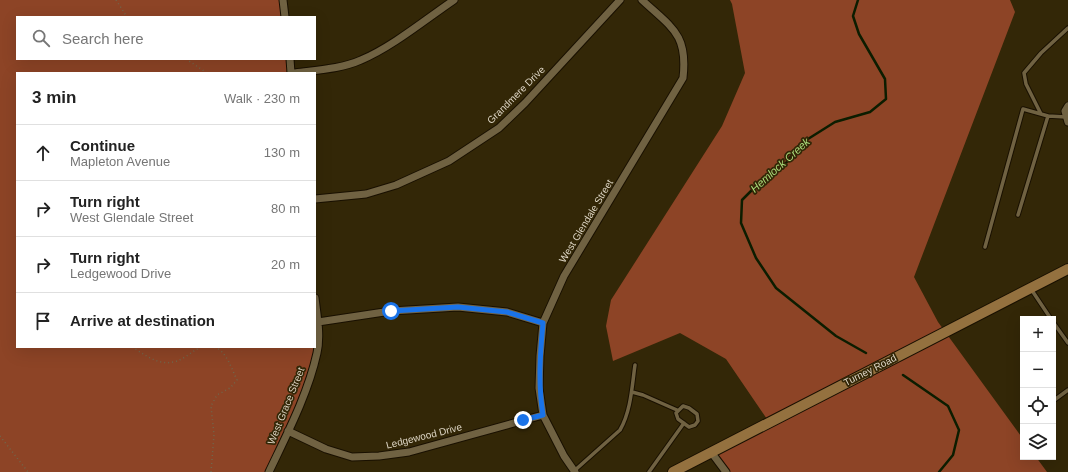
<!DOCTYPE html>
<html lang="en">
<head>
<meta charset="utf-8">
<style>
	:root { --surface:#fff; --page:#f6f6f6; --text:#222; --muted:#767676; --line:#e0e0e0 }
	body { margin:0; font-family:Arial,sans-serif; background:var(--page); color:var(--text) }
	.controls { position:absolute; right:12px; bottom:12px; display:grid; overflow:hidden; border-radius:0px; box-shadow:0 4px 16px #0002 }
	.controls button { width:36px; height:36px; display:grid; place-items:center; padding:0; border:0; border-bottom:1px solid var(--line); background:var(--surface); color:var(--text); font:20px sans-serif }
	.stop { position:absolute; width:12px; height:12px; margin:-9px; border:3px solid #1a73e8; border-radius:50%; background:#fff }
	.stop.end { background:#1a73e8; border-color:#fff; box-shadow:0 1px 4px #0008 }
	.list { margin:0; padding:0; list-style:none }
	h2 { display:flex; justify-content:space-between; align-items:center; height:52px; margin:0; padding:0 16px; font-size:17px }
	h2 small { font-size:13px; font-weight:400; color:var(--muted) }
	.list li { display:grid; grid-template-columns:26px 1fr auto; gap:12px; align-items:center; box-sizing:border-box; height:56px; padding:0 16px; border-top:1px solid var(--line) }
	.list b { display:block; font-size:15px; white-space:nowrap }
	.list p { margin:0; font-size:13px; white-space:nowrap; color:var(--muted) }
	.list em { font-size:13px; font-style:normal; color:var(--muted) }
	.icon { flex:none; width:22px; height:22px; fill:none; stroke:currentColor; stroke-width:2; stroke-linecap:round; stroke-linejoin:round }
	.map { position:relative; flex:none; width:1068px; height:472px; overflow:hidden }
	.search { position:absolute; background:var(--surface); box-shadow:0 4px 16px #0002; left:16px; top:16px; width:300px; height:44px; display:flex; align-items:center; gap:10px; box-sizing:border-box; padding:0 14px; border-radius:0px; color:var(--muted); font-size:15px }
	.panel { position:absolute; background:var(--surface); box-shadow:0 4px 16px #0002; left:16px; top:72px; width:300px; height:276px; border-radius:0px }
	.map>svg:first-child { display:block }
	.forest { fill:#8d4426 }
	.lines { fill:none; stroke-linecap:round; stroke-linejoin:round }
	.stream { stroke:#0c1d00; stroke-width:2.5 }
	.lane-casing { stroke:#191000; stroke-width:5.5 }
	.street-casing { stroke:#191000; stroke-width:9 }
	.secondary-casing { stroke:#191000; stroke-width:12 }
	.path { stroke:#71664b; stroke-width:1.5; stroke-dasharray:1 3; stroke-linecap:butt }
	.lane { stroke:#706242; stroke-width:3.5 }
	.street { stroke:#706242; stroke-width:7 }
	.secondary { stroke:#94713f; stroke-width:10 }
	.route { stroke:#1a73e8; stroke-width:5 }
	.labels { text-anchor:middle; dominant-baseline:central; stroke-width:3.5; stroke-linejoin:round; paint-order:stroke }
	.street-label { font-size:10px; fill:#ddd5c4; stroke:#332707 }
	.water-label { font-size:11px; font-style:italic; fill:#abdd7b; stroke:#332707 }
</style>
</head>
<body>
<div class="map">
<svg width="1068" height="472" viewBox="0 0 1068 472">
	<rect width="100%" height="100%" fill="#332707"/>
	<path class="forest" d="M0 0H283L285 17H17V59H290L291 73H17V347H315V298L318 352 304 395 269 472H0Z
		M730 0H1010L1015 12 914 277 938 322 1023 439V457H1036L1047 472H726L711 452 769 422 726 359 680 333 613 361 606 326 611 300 722 126 745 73 732 4Z"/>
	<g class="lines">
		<path class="stream" d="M858 0 853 16 859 34 885 79 886 99 870 112 835 122 800 144 786 163 759 183 742 200 741 223 756 258 776 288 836 336 866 353
			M903 375 948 406 959 430 953 455 939 472"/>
		<g class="lane-casing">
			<path id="lane" d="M1041 114 1026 84 1024 73 1041 53 1068 28
				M1018 215 1048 116
				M985 247 1023 109 1048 116 1066 117
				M1031 289 1051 319
				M1053 322 1068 343
				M632 392 643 395 677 410
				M1053 401 1068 390
				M683 406 689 408 697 414 698 421 695 425 689 427 678 419 676 413Z
				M574 471 620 430C631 411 632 386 635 365
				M649 472 684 423"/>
		</g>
		<g class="street-casing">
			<path id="street" d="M283 0 285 17
				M290 59 291 73
				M295 73C317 70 341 69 361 60 392 47 426 19 454 0
				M1068 106 1065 111 1068 122
				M315 199 366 194 396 185 449 161 499 128 525 103 620 0
				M318 322 391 311 458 307 507 312 543 323
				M288 431 326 449 352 457 379 456 409 452 543 415
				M711 452 726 472
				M269 472C287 434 308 394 317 353 321 336 317 315 315 298
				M575 472 564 456 543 415 539 388 540 356 543 323 564 276 683 78C688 34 672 28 642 0"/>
		</g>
		<g class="secondary-casing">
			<path id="secondary" d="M673 472 1068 269"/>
		</g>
		<path class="path" d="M116 0 127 17
			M186 59 207 73
			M132 347C150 358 164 370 185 357 190 354 195 350 201 347
			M0 436 28 472
			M211 472 214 435 211 406 217 395 230 388 237 380C232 370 226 349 213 347"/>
		<use href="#lane" class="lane"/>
		<use href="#street" class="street"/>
		<use href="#secondary" class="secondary"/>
	</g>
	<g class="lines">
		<path class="route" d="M391 311 458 307 507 312 543 323C540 355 538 384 543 415L523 420"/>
	</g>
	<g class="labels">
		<g class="street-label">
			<text transform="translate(516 95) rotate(-45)">Grandmere Drive</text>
			<text transform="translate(586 221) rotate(-59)">West Glendale Street</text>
			<text transform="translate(870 370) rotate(-27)">Turney Road</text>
			<text transform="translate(286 406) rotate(-68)">West Grace Street</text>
			<text transform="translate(424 436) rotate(-14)">Ledgewood Drive</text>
		</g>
		<g class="water-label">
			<text transform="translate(780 165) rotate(-42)">Hemlock Creek</text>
		</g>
	</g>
</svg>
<div class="controls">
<button>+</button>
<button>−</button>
<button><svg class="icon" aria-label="locate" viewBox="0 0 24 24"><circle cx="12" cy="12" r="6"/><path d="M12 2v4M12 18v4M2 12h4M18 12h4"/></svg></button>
<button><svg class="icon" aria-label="layers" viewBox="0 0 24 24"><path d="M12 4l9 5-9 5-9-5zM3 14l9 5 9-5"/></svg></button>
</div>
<div class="stop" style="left:391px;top:311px"></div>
<div class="stop end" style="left:523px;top:420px"></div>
<div class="search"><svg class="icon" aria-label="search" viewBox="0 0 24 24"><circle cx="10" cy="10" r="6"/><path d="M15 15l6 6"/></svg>Search here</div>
<section class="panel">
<h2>3 min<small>Walk · 230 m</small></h2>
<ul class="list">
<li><svg class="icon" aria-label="ahead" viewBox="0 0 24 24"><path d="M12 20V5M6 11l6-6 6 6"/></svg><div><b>Continue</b><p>Mapleton Avenue</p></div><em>130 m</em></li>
<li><svg class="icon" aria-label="right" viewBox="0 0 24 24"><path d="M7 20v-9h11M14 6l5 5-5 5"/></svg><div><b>Turn right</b><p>West Glendale Street</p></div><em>80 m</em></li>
<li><svg class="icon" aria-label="right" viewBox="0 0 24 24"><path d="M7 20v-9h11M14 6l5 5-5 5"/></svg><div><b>Turn right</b><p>Ledgewood Drive</p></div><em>20 m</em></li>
<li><svg class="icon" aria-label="arrive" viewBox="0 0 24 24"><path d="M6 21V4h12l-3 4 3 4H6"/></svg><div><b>Arrive at destination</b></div></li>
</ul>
</section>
</div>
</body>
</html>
